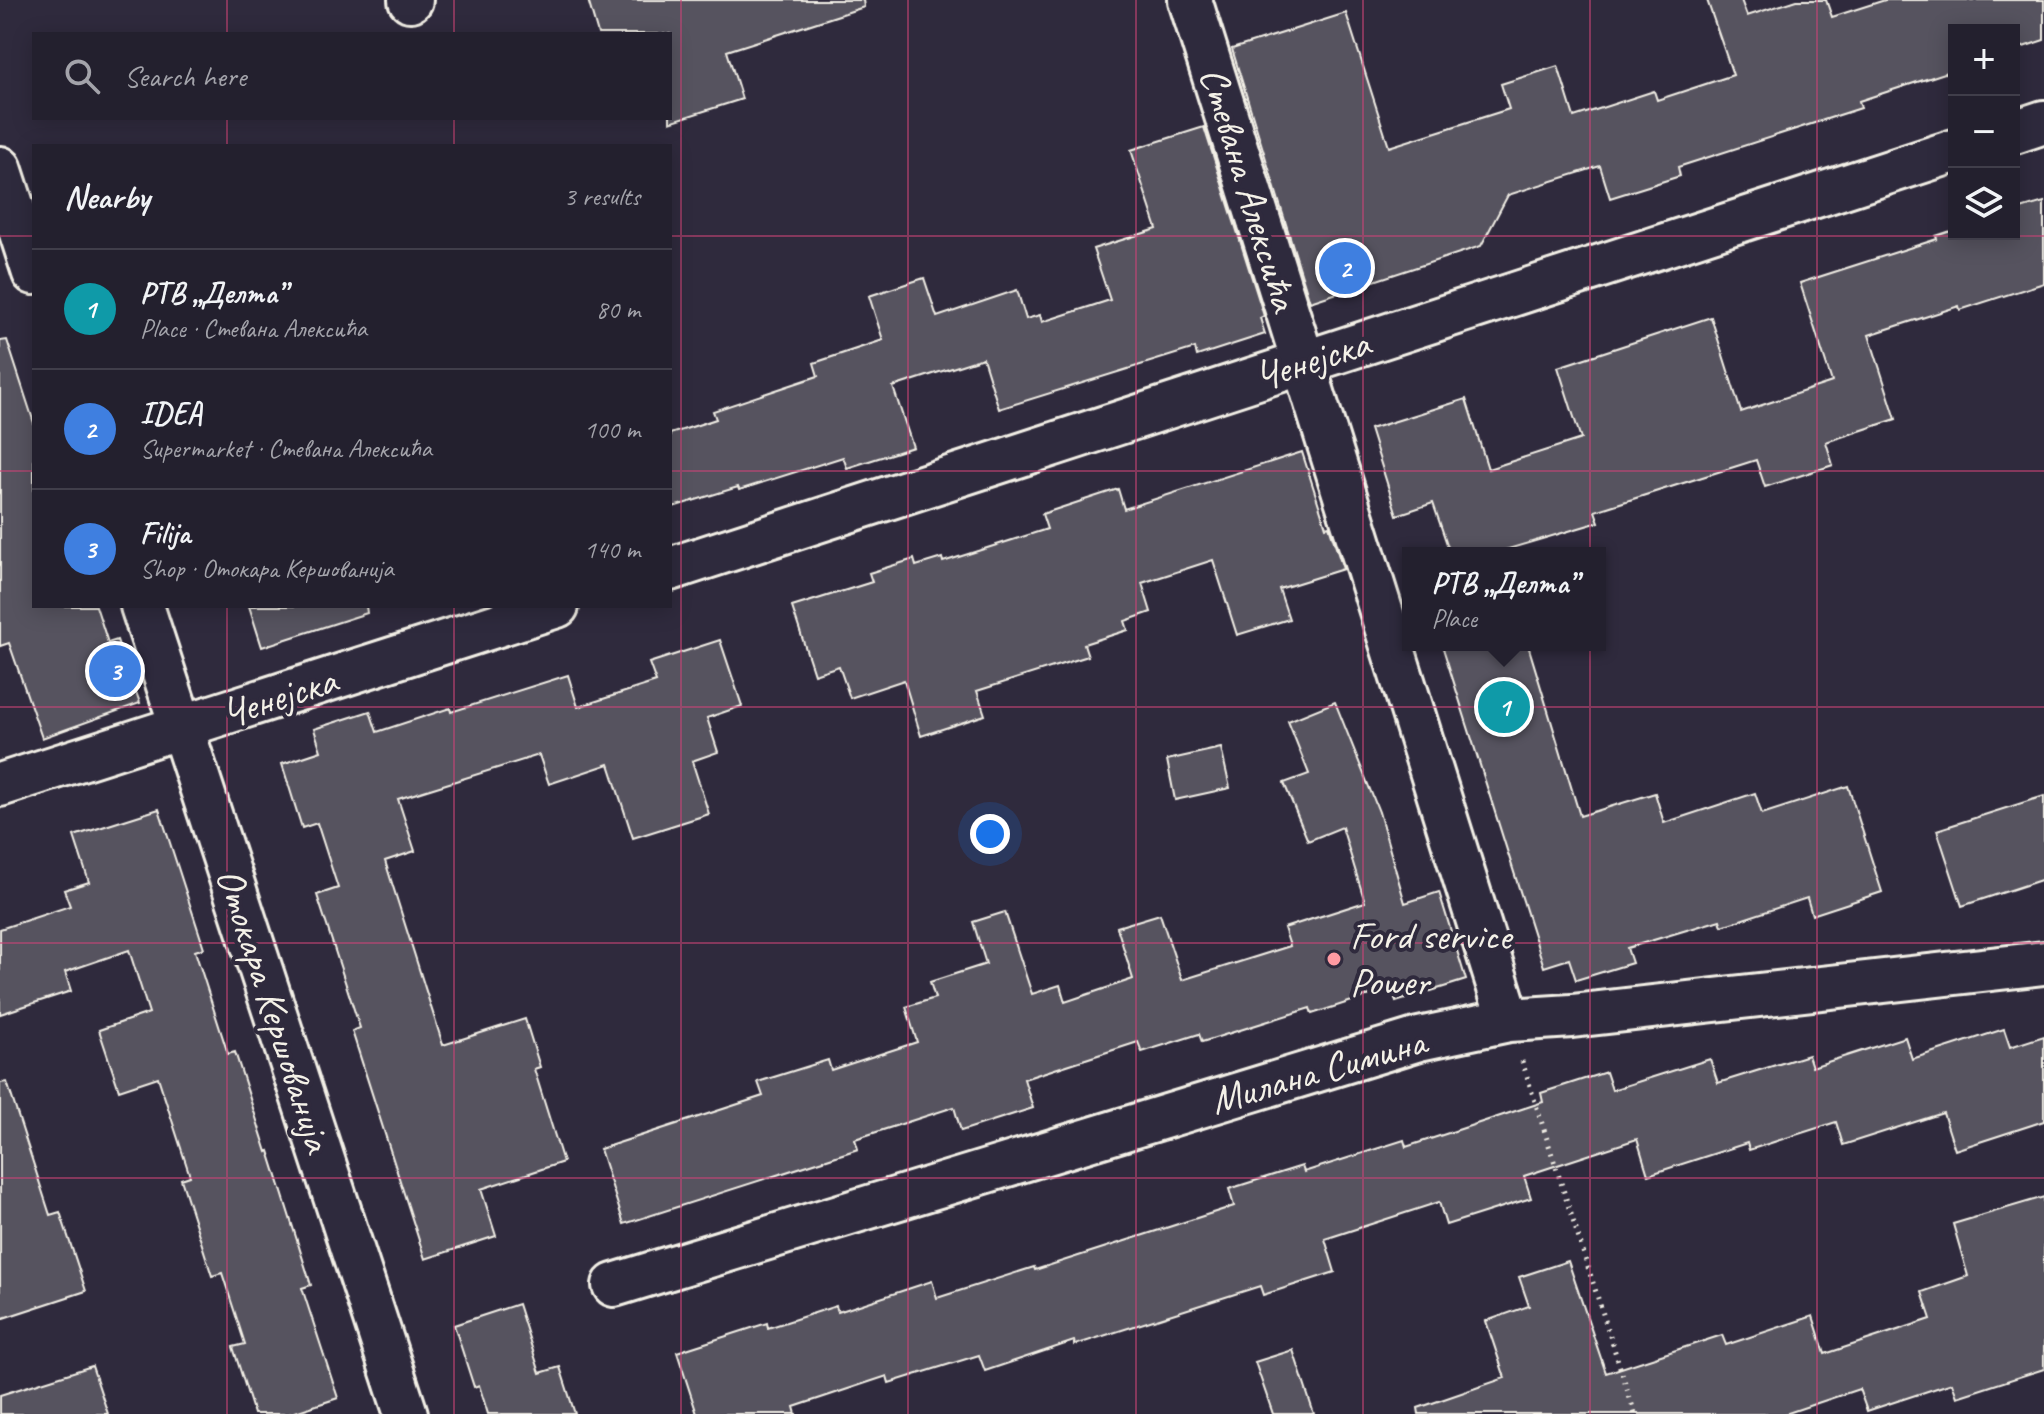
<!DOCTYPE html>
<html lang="en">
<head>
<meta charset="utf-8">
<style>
	:root { --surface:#23202e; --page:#2f2d3a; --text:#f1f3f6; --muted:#a3a3aa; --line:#403e4a; --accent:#1a73e8 }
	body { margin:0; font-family:Caveat,sans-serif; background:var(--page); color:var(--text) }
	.controls { position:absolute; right:24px; top:24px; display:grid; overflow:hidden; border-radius:0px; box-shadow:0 4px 20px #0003 }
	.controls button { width:72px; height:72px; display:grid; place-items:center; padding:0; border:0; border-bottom:2px solid var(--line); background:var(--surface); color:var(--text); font:40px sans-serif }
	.you { position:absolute; left:990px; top:834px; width:28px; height:28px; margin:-20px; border:6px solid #fff; border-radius:50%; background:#1a73e8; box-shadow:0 0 0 12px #1a73e833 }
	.badge { display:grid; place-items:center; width:52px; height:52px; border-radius:50%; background:var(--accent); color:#fff; font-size:26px; font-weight:700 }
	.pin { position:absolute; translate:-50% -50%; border:4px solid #fff; box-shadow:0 2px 8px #0006 }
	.popup { position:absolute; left:1402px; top:547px; width:204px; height:104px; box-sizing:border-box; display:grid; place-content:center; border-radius:0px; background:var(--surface); filter:drop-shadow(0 2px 6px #0005); font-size:26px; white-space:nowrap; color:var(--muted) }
	.popup b { font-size:30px; color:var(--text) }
	.popup::after { content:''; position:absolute; left:50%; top:100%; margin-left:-16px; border:16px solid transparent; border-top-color:var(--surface) }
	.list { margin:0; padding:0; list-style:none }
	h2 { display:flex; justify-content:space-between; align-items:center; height:104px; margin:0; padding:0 32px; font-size:34px }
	h2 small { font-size:26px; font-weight:400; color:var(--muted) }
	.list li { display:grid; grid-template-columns:52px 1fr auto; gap:24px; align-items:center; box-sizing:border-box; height:120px; padding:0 32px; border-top:2px solid var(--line) }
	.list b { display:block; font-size:30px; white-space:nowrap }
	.list p { margin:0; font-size:26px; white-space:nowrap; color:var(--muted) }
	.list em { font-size:26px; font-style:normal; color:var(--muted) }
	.icon { flex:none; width:44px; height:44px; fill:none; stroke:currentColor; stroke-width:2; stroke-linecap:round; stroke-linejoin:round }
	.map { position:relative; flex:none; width:2044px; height:1414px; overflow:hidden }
	.search { position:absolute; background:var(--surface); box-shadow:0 4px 20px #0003; left:32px; top:32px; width:640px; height:88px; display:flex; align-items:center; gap:20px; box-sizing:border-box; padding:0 28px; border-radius:0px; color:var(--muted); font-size:30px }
	.panel { position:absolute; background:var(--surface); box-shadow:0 4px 20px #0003; left:32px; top:144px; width:640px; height:464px; border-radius:0px }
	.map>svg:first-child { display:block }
	.building { fill:#56525f; stroke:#f4f1e8; stroke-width:2 }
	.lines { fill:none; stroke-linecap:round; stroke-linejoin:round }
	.minor-casing { stroke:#f4f1e8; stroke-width:48 }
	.path { stroke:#f4f1e8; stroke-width:5; stroke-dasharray:2 6; stroke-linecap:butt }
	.minor { stroke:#2f2a3d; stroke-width:42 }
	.grid { fill:none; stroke:#cc4377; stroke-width:2; stroke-opacity:0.55 }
	.poi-dot { fill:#ff9aa2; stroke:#2f2a3d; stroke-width:3 }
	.labels { text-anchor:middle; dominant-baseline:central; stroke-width:8; stroke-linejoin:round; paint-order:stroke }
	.street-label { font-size:40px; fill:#f4f1e8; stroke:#2f2a3d }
	.poi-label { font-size:40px; fill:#f4f1e8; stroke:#2f2a3d; text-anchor:start }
</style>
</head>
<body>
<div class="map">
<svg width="2044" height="1414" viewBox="0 0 2044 1414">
	<rect width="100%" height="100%" fill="#2f2a3d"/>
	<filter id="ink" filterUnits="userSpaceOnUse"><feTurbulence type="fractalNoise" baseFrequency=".0125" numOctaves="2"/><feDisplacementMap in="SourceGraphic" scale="16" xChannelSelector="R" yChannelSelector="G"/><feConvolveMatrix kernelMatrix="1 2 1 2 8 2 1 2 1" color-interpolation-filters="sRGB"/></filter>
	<g filter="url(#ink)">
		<path class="building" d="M588 0H863L864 7 727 51 742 99 670 122V34H598Z
			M1707 0H1741L1747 16 1797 0H1826L1832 17 1885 0H2044V40L2014 50V30H1954V70L1859 101 1861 108 1678 167 1680 176 1610 198 1600 166 1508 195 1481 246 1310 302 1232 49 1346 13 1389 147 1509 109 1501 84 1558 66 1574 117 1654 91 1657 100 1733 75Z
			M1204 127 1264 316 1260 318 1265 334 1197 356 1195 348 999 409 983 358 893 387 913 447 847 468 843 457 739 490 738 487 670 508V434L716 419 713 411 818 376 814 363 883 340 869 296 924 278 937 317 1017 290 1026 319 1040 315 1042 322 1110 300 1093 249 1157 229 1131 150Z
			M2044 202V283L1960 310 1959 306 1869 335 1896 419 1826 442 1833 465 1765 487 1756 460 1595 511 1599 522 1495 553H1450L1433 503 1397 515 1370 429 1466 399 1488 469 1581 439 1558 367 1711 317 1741 412 1832 382 1800 283 1937 239 1936 236 1954 230V234H2014V211Z
			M7 340 34 423V606H96L108 643 117 640 140 703 42 738 9 643 0 646V341Z
			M1302 452 1326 527 1329 526 1343 569 1279 589 1289 619 1237 635 1213 560 1142 583 1151 612 1125 621 1128 630 1084 644 1088 656 977 691 985 715 921 736 904 680 850 698 839 666 814 674 792 607 872 582 869 573 914 559 916 566 942 558 943 562 1047 529 1042 514 1118 489 1124 509Z
			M249 606H366L367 613 262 647Z
			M720 640 742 706 707 718 718 752 692 761 709 814 633 838 609 764 549 784 539 755 398 799 415 851 385 861 443 1045 525 1019 540 1067 534 1069 563 1162 481 1189 496 1236 425 1259 352 1031 360 1028 317 895 338 888 317 823 302 828 282 764 321 751 314 729 370 711 377 732 450 708 451 712 568 675 578 707 656 682 649 663Z
			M1442 645H1528L1580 816 1655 793 1664 823 1755 793 1762 814 1848 786 1882 892 1812 915 1807 898 1722 926 1720 920 1627 948 1632 963 1576 980 1569 959 1544 967Z
			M1335 702 1379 812 1405 903 1439 892 1466 980 1396 1002 1392 988 1312 1014 1310 1008 1202 1042 1199 1034 1142 1052 1138 1042 1024 1079 1033 1108 961 1131 954 1107 855 1139 858 1149 624 1224 600 1149 763 1096 758 1082 828 1060 831 1070 917 1042 906 1007 935 998 930 982 986 964 973 922 1005 912 1032 994 1060 985 1065 1002 1133 979 1117 927 1160 914 1182 980 1290 946 1284 928 1365 902 1342 827 1308 841 1284 783 1309 774 1288 721Z
			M1221 748 1230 788 1175 800 1167 760Z
			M2044 796V879L1962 906 1937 830Z
			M159 809 204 948 195 951 228 1054 235 1052 267 1152 269 1151 311 1285 302 1288 338 1398 289 1414H254L233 1347 245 1344 222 1273 212 1276 181 1179 190 1176 158 1077 119 1090 99 1030 149 1013 129 950 65 972 71 991 0 1014V929L70 906 64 890 89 882 74 836Z
			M2004 1029 2010 1047 2044 1036V1121L1955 1150 1943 1113 1843 1145 1836 1122 1749 1150 1747 1143 1648 1175 1637 1139 1524 1176 1531 1198 1446 1225 1439 1202 1325 1239 1335 1272 1263 1295 1260 1286 1075 1345 1074 1341 985 1371 979 1355 889 1383 887 1376 794 1407 796 1414H697L677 1352 767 1323 768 1328 836 1306 838 1312 932 1281 937 1298 1034 1267 1035 1270 1234 1206 1229 1189 1302 1166 1304 1172 1404 1140 1406 1147 1543 1102 1541 1093 1606 1072 1612 1090 1710 1059 1718 1083 1808 1055 1812 1067 1905 1037 1912 1059Z
			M7 1082 50 1215 60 1212 86 1291 0 1319V1083Z
			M2044 1197V1369L1957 1397 1952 1383 1867 1411 1859 1389 1785 1414H1419L1418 1408 1505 1378 1486 1321 1529 1306 1519 1277 1568 1261 1606 1373 1722 1335 1726 1345 1813 1316 1825 1354 1931 1319 1922 1292 1968 1276 1953 1224Z
			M518 1304 540 1373 560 1367 575 1414H488L479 1385 474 1387 454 1325Z
			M1293 1350 1314 1414H1273L1255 1362Z
			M92 1366 108 1414H0V1395Z"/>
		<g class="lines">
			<g class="minor-casing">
				<path id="minor" d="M410 0H411
					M1190 0 1509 1020
					M2014 132 2044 122
					M0 168 34 273
					M670 569 1954 151
					M142 606 406 1414
					M0 785 557 606
					M614 1285 1419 1039 1509 1020 1572 1016 2044 963"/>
			</g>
			<path class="path" d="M1522 1061 1635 1414"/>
			<use href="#minor" class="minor"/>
		</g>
	</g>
	<path class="grid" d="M227 0V34M454 0V34M681 0V1414M908 0V1414M1136 0V1414M1363 0V1414M1590 0V1414M1817 0V1414M227 118V146M454 118V146M0 236H34M670 236H2044M0 471H34M670 471H2044M227 606V1414M454 606V1414M0 707H2044M0 943H2044M0 1178H2044"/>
	<circle class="poi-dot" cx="1334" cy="959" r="8"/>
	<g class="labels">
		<g class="street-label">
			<text transform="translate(1249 189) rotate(73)">Стевана Алексића</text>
			<text transform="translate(1312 360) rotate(-18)">Ченејска</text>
			<text transform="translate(279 697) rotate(-18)">Ченејска</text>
			<text transform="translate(274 1010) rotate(72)">Отокара Кершованија</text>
			<text transform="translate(1318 1071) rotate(-16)">Милана Симина</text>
		</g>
		<g class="poi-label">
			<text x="1350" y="936">Ford service<tspan x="1350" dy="46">Power</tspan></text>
		</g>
	</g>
</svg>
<div class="controls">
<button>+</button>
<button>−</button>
<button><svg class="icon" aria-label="layers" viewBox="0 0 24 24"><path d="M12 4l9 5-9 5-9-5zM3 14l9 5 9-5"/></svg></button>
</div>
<div class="you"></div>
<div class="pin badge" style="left:1504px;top:707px;background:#0f9aa8">1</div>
<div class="popup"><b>РТВ „Делта”</b>Place</div>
<div class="pin badge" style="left:1345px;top:268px;background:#3f7fe0">2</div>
<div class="pin badge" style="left:115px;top:671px;background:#3f7fe0">3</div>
<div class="search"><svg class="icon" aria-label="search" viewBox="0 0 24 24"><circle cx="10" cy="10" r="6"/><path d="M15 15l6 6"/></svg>Search here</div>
<section class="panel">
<h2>Nearby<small>3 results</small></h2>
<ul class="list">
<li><span class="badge" style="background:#0f9aa8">1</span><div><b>РТВ „Делта”</b><p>Place · Стевана Алексића</p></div><em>80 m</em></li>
<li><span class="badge" style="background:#3f7fe0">2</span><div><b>IDEA</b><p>Supermarket · Стевана Алексића</p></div><em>100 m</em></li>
<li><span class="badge" style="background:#3f7fe0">3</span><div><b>Filija</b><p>Shop · Отокара Кершованија</p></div><em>140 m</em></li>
</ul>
</section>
</div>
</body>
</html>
